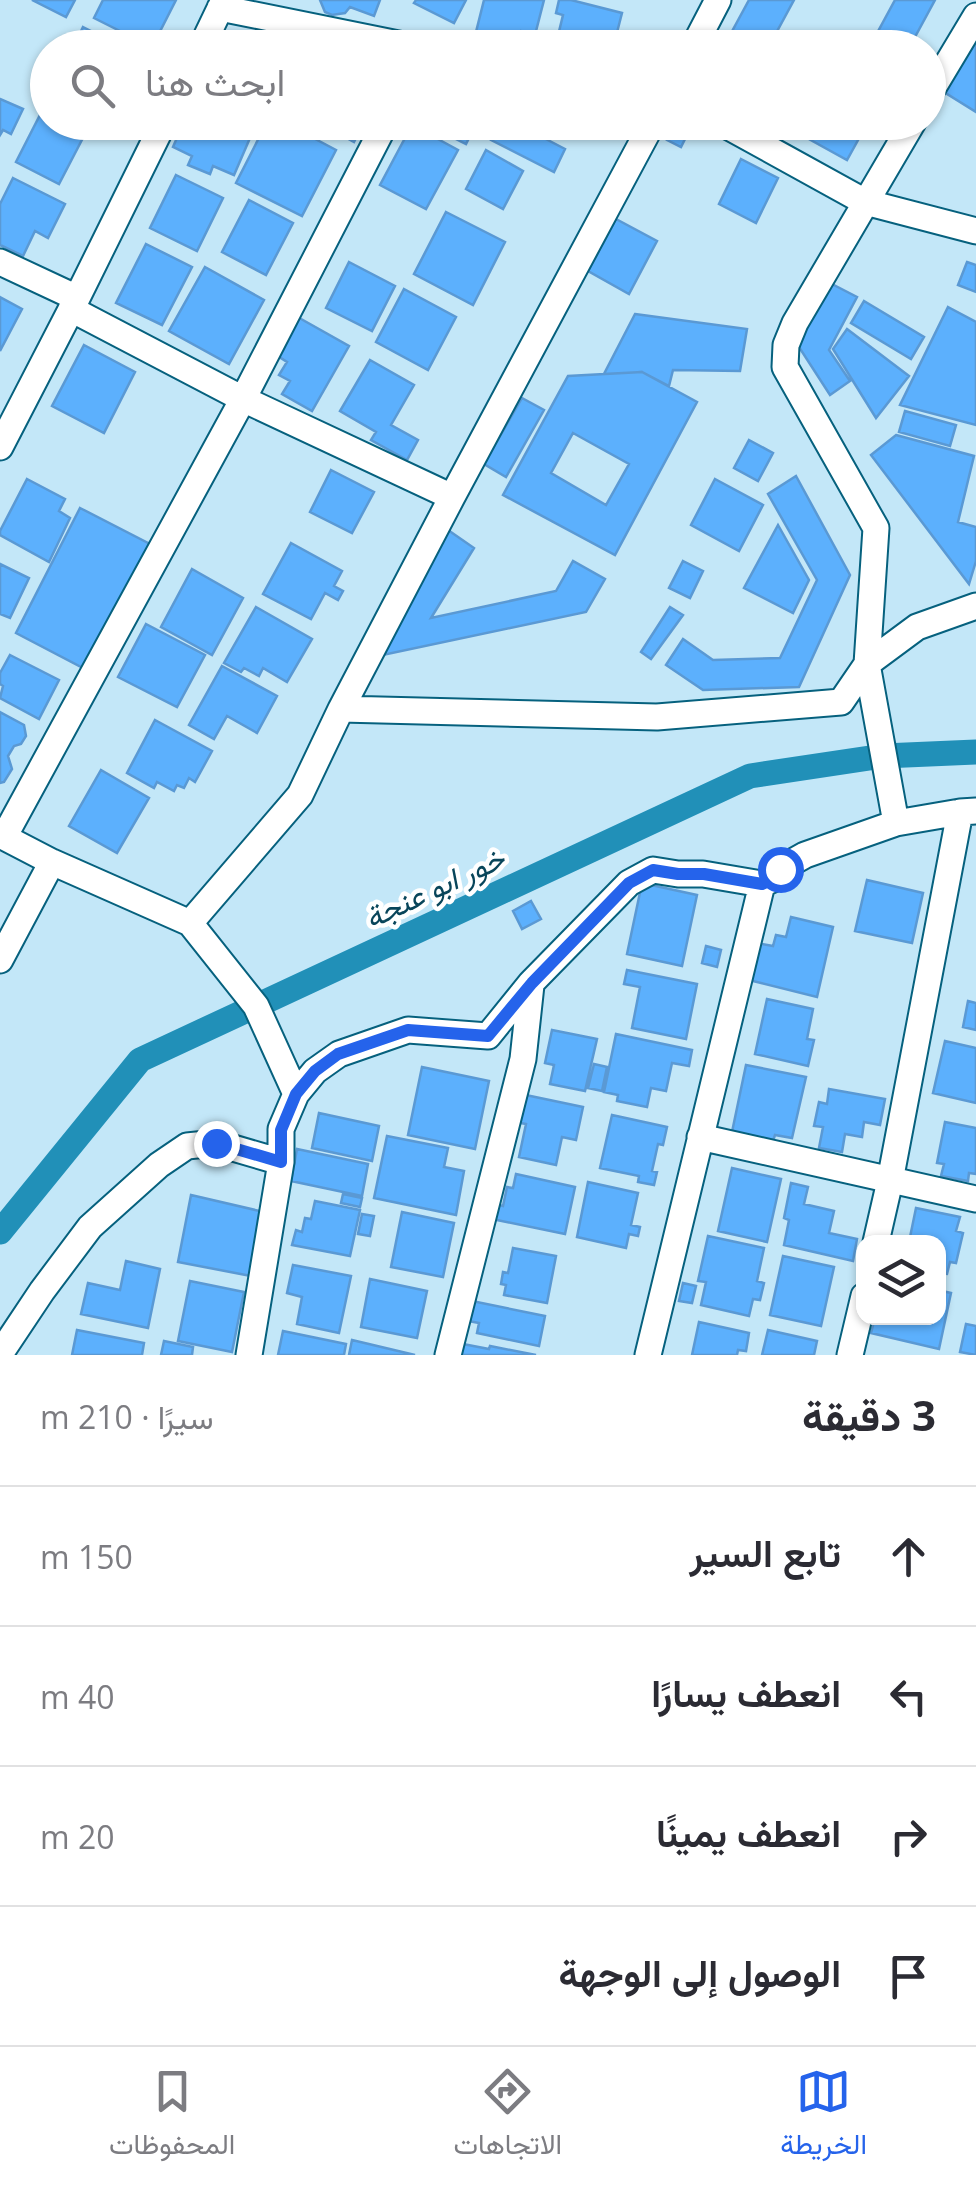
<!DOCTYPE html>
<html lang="ar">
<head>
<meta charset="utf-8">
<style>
	:root { --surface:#fff; --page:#f2f2f3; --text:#2b2b33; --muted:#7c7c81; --line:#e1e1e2; --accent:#2563eb }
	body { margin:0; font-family:"Open Sans",Vazirmatn,sans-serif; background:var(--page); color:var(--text); direction:rtl }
	.controls { position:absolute; right:30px; bottom:30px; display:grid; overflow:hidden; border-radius:20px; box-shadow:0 2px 8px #0004 }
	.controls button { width:90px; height:90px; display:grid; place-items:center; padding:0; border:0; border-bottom:2px solid var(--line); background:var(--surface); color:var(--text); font:50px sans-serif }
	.stop { position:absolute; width:30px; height:30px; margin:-22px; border:8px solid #2563eb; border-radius:50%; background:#fff }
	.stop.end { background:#2563eb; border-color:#fff; box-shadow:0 2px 10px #0008 }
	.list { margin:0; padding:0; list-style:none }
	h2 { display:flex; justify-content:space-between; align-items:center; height:130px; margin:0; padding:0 40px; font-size:42px }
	h2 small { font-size:32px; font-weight:400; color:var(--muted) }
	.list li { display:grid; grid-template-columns:65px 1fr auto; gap:30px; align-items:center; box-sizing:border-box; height:140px; padding:0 40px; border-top:2px solid var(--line) }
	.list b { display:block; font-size:38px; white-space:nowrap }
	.list em { font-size:32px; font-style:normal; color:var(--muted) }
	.icon { flex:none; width:55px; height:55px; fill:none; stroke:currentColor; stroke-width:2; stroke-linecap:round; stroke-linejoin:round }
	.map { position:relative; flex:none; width:976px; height:1355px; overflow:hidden; direction:ltr }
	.search { position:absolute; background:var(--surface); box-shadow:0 2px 8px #0004; left:30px; right:30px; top:30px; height:110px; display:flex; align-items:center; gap:25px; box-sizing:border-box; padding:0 35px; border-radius:55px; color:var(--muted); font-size:38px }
	.sheet { height:690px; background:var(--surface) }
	nav { display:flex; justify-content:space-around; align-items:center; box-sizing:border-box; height:140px; border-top:2px solid var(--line); background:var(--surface); font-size:28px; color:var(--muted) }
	nav a { display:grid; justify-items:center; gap:5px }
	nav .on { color:var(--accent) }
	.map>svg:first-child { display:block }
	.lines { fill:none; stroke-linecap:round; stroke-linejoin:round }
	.canal { stroke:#2190b8; stroke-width:25 }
	.building { fill:#5cb0fd; stroke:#5a99d4; stroke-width:2.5; fill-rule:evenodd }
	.minor-casing { stroke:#06617e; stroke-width:29 }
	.minor { stroke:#fff; stroke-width:25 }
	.route { stroke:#2563eb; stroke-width:12 }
	.labels { text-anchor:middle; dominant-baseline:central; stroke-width:9; stroke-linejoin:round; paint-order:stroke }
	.water-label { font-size:30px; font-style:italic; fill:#08455a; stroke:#fff }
</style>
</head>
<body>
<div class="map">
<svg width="976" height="1355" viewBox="0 0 976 1355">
	<rect width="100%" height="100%" fill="#c3e7f8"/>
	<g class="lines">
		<path class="canal" d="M0 1232 140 1060 750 776 883 756 976 752"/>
	</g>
	<path class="building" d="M32 0H75L66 17Z
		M103 0H176L152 47 94 18Z
		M320 0H380L374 16 350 7 345 13 332 15 325 12Z
		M416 0H466L454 23 414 3Z
		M484 0H544L535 35 521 31 517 48H502L474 40Z
		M559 0H571L622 13 613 48H570L556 44 563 15 556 13Z
		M749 0H794L768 48H723Z
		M895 0H935L909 48H869Z
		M83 27 125 48H73Z
		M976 40V112L944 92Z
		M0 99 23 109 11 134 3 130 0 135Z
		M43 109 48 112V122H68L86 132 59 184 16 162Z
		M184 122 256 124 234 175 213 166 210 174 188 165 192 156 173 147Z
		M267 122H283L336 150 302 216 236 183Z
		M318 122H364L354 142Z
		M422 122H477L466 144Z
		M499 122H513L565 149 554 172 491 140Z
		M778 122H868L847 160Z
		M412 125 458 150 426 209 380 185Z
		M674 126 688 133 681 147 667 140Z
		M486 150 523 171 503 209 466 189Z
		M741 159 778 178 756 223 719 204Z
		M176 175 223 198 197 251 150 228Z
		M13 178 65 204 48 238 35 231 23 256 0 245V204Z
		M249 200 293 223 266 275 222 252Z
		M446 212 505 242 473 305 414 274Z
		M616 219 657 241 629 294 588 271Z
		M146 244 192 267 162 325 116 303Z
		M349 262 395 286 372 331 326 308Z
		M967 262 976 265V292L958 285Z
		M205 267 264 300 229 364 169 331Z
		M830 283 857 297 829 350 850 381 830 395 797 344Z
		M404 289 456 317 428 370 376 342Z
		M0 297 22 309 0 351Z
		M864 301 924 337 911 359 851 323Z
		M948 307 976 322V425L900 405Z
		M635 314 747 329 740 371 673 370 669 386 642 372 604 374Z
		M294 315 349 346 312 411 282 394 290 381 279 375 287 362 273 353Z
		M847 329 909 376 876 418 833 349Z
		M84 345 135 372 104 433 52 406Z
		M370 360 414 385 391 425 418 440 407 460 371 440 376 432 340 411Z
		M642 372 697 402 615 555 503 495 568 376ZM573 433 629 464 606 505 551 473Z
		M522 398 544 410 506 477 484 464Z
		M905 411 956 425 950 446 899 432Z
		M896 435 974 456 958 522 976 527V561L969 584 871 455Z
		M749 440 773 453 758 481 734 468Z
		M331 470 374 492 352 533 310 512Z
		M796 476 850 575 799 687 703 690 666 665 683 639 713 660 780 658 817 580 768 494Z
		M27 479 65 499 59 511 70 518 49 562 0 535V531Z
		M715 479 763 505 739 551 691 525Z
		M80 508 150 544 85 669 16 633Z
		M778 525 809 580 793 613 744 588Z
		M448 530 474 548 431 618 556 591 573 561 605 579 586 612 378 656Z
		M291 543 342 571 334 586 343 591 338 600 325 593 311 619 263 594Z
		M683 561 703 571 690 598 669 588Z
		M0 564 29 578 10 618 0 614Z
		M192 569 243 598 212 655 161 627Z
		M256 607 312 639 287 682 263 668 259 676 244 668 241 672 224 663Z
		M670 607 683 615 651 659 641 652Z
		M146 624 205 655 177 707 118 677Z
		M10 655 59 680 39 719 0 698 3 686 0 684V673Z
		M222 666 277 696 257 733 227 716 214 739 189 725Z
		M0 712 24 725 26 736 21 744 14 746 8 756 12 769 4 782 0 783Z
		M155 720 212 751 195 782 189 778 184 788 177 785 174 791 157 782 154 788 127 773Z
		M101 770 149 798 117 853 69 826Z
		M867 880 923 893 912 943 855 931Z
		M642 883 697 895 682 966 627 954Z
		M531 901 541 919 522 929 513 911Z
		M791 917 833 927 817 997 749 980 757 943 773 946 776 935 786 937Z
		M706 946 721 950 717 967 702 963Z
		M627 970 697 984 686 1039 632 1028 640 987 624 984Z
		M767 999 813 1009 807 1039 814 1040 808 1066 755 1054Z
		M968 1001 976 1003V1030L963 1027Z
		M552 1030 597 1039 585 1091 550 1084 554 1065 545 1063Z
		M616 1034 692 1050 689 1066 672 1063 666 1091 651 1088 647 1107 617 1101 618 1095 604 1092Z
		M945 1041 976 1048V1103L933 1093Z
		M594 1064 607 1067 602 1091 588 1088Z
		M746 1065 806 1077 792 1138 775 1135 773 1141 732 1132Z
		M422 1067 489 1081 475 1149 408 1135Z
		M829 1089 885 1099 880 1125 864 1122 862 1137 845 1134 842 1152 819 1148 823 1127 814 1126 819 1102 827 1104Z
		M521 1094 583 1107 576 1140 562 1137 556 1165 519 1157 526 1124 515 1122Z
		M319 1113 379 1126 372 1161 312 1148Z
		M612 1115 667 1127 663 1145 658 1144 652 1171 657 1172 654 1185 638 1182 639 1176 600 1168Z
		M945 1122 976 1128V1174L969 1173 968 1181 941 1176 944 1164 937 1163Z
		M387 1136 448 1148 444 1167 464 1171 456 1215 374 1198Z
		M297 1149 368 1164 362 1196 291 1181Z
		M732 1168 781 1179 767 1242 718 1231Z
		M516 1174 575 1187 565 1234 492 1219 495 1204 503 1206 507 1187 513 1188Z
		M588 1182 638 1193 631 1225 640 1227 638 1236 629 1234 626 1248 577 1237Z
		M791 1183 808 1187 804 1204 834 1211 829 1233 857 1239 853 1261 784 1245 789 1220 784 1218Z
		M343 1194 362 1198 360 1207 341 1203Z
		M191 1195 264 1212 251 1276 178 1262Z
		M315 1201 360 1210 350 1256 292 1245 296 1230 302 1232 305 1218 311 1219Z
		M916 1208 960 1217 956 1231 963 1233 956 1263 950 1262 947 1274 938 1273V1242H909Z
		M402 1212 454 1223 443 1277 391 1267Z
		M362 1214 374 1216 370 1236 358 1234Z
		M708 1236 764 1248 757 1281 764 1283 760 1300 753 1299 749 1316 701 1305 706 1282 698 1281Z
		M513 1248 556 1256 547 1303 504 1295 506 1285 501 1284 503 1272 508 1273Z
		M783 1256 834 1267 821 1326 770 1315Z
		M126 1261 160 1269 148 1328 81 1314 88 1283 120 1290Z
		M293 1265 351 1276 339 1333 297 1324 302 1297 287 1293Z
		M370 1279 427 1291 417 1338 361 1327Z
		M190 1281 244 1292 232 1352 178 1341Z
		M683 1283 696 1286 692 1303 679 1301Z
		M938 1290 951 1293 939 1349 871 1333 875 1318H938Z
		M467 1300 545 1316 539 1346 477 1333 479 1323 463 1320Z
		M699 1322 749 1333 746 1351 738 1350 737 1355H692Z
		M966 1324 976 1326V1355L960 1352Z
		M77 1330 144 1343 142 1355H72Z
		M768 1330 817 1341 814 1355H762Z
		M283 1331 346 1344 344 1355H278Z
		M352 1340 415 1355H349Z
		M164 1341 193 1347 192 1355H161Z
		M463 1344 489 1349 490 1346 536 1355H461Z"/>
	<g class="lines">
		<g class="minor-casing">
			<path id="minor" d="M220 8 418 48
				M201 48 224 0
				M693 48 718 0
				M928 96 976 16
				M720 122 865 202 976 231
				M0 262 77 298
				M71 309 243 399 452 497
				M0 447 77 298 164 122
				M341 709 657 717 841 702 867 664 917 627 976 606
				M896 823 867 664 876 528 785 367 786 345 795 323 913 122
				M0 835 52 862 190 923 256 1006 296 1094
				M4 837 243 399 386 122
				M190 923 300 795 341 709 452 497 653 122
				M0 960 52 862
				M700 1137 976 1199
				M876 1242 890 1181 960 812
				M0 1354 42 1291 90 1227 159 1165 187 1146 216 1143 281 1162
				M249 1355 281 1162V1129L296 1094 315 1071 339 1054 408 1030 488 1036 531 983 629 883 653 870 678 874H703L762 884
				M448 1355 523 1059 531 985
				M648 1355 762 884 773 879 780 869 805 855 896 823 960 812 976 811
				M850 1355 864 1296"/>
		</g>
		<use href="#minor" class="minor"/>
	</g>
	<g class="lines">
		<path class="route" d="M216 1143 281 1162V1130L296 1094 315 1071 338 1054 408 1030 488 1036 532 983 629 883 653 870 678 874H704L762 884 773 879 780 869"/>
	</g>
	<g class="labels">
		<g class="water-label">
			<text transform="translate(434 887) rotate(-25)">خور ابو عنجة</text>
		</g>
	</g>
</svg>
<div class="controls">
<button><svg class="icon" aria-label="layers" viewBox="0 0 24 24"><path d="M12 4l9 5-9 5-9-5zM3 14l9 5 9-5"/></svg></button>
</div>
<div class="stop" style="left:780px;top:869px"></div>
<div class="stop end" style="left:216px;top:1143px"></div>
<div class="search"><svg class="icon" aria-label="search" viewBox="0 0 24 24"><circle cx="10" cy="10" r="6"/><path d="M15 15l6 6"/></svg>ابحث هنا</div>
</div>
<section class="sheet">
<h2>3 دقيقة<small>سيرًا · 210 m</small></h2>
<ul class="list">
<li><svg class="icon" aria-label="ahead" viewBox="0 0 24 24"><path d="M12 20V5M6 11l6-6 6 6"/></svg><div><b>تابع السير</b></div><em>150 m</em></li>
<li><svg class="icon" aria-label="left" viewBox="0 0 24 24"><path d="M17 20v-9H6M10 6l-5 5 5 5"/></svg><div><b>انعطف يسارًا</b></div><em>40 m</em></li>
<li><svg class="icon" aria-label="right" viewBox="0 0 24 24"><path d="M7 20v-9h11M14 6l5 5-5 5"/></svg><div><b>انعطف يمينًا</b></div><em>20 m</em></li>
<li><svg class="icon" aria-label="arrive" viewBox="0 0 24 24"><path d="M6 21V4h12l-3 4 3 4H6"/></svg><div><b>الوصول إلى الوجهة</b></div></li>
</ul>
</section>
<nav>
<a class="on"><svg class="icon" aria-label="map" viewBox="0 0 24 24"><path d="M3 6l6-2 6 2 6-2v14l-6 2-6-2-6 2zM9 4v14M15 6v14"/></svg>الخريطة</a>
<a><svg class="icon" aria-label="directions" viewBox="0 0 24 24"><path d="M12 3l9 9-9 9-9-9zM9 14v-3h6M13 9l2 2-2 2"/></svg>الاتجاهات</a>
<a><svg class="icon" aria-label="saved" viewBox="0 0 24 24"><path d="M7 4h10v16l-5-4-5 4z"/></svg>المحفوظات</a>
</nav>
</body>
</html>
